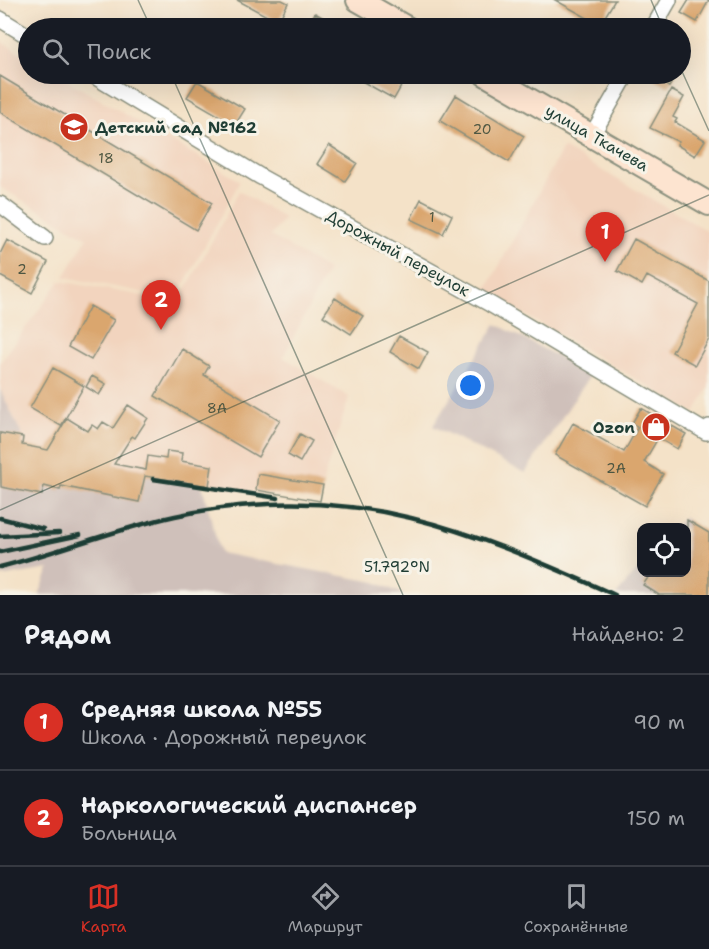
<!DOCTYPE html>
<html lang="ru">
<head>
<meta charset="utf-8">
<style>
	:root { --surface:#171b24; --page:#242831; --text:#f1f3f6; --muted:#9ea1a6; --line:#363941; --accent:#d93025 }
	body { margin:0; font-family:"Shantell Sans",sans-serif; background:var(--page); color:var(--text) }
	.controls { position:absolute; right:18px; bottom:18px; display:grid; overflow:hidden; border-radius:12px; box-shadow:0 6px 24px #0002 }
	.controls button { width:54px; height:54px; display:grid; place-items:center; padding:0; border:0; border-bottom:2px solid var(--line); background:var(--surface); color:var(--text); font:30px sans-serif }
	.you { position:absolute; left:471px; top:386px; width:21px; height:21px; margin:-15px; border:4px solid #fff; border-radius:50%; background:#1a73e8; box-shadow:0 0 0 9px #1a73e833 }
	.badge { display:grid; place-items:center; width:39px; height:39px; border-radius:50%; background:var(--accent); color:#fff; font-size:20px; font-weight:700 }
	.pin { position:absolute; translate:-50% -50px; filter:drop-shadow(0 2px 3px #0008) }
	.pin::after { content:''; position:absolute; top:32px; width:21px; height:18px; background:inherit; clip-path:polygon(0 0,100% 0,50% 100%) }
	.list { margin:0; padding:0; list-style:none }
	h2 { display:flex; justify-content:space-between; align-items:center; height:78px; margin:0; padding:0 24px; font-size:26px }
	h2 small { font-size:20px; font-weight:400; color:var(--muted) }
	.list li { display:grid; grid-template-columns:39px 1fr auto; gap:18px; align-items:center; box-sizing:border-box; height:96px; padding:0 24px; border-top:2px solid var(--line) }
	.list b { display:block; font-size:22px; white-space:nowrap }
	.list p { margin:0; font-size:20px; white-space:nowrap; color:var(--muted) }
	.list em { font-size:20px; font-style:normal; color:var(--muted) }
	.icon { flex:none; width:33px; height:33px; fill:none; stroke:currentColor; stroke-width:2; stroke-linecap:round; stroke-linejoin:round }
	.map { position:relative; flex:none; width:709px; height:595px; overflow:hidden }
	.search { position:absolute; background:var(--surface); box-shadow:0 6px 24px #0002; left:18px; right:18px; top:18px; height:66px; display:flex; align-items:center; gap:15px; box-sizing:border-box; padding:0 21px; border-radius:33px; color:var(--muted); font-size:22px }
	.sheet { height:270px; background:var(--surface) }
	nav { display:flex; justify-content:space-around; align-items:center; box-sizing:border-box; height:84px; border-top:2px solid var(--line); background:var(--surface); font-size:16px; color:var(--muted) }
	nav a { display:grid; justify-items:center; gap:3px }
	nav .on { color:var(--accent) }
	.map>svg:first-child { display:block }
	.built { fill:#f2d4be }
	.industrial { fill:#cfc0ba }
	.building { fill:#daa66e }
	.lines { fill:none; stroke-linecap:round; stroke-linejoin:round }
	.street-casing { stroke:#8a907e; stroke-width:18 }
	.secondary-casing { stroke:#8a907e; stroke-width:26 }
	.street { stroke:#fff; stroke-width:15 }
	.secondary { stroke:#fde4d0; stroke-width:22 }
	.rail { stroke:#1f3d34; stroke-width:4.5 }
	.ticks { fill:none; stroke:#1f3d34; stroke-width:1.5; stroke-opacity:0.45 }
	.labels { text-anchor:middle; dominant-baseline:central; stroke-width:6; stroke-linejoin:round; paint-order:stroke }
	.number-label { font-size:14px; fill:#4e5742 }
	.poi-label { font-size:16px; font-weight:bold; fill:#1f3d34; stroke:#f7f3e8; text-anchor:start }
	.street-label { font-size:16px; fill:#1f3d34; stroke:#f7f3e8 }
	.ticks-label { font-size:15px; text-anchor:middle; fill:#1f3d34; stroke:#f7f3e8; stroke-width:6; stroke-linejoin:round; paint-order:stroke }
</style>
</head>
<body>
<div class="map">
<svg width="709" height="595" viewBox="0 0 709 595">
	<rect width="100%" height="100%" fill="#f7f3e8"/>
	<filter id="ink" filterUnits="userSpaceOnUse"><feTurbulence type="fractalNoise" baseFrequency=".0167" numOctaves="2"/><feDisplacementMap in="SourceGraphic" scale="12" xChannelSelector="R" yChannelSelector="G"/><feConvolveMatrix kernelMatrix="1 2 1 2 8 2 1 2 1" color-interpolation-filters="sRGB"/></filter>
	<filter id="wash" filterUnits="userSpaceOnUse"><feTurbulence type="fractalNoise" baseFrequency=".008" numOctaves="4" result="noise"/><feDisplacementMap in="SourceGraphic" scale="24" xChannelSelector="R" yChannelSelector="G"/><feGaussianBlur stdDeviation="1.35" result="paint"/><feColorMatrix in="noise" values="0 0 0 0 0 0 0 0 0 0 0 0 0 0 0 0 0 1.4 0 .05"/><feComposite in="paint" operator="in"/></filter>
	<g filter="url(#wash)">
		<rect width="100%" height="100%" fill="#f4e2c8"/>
		<path class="built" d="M0 41 28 58V74H56L240 181 176 299 64 277 87 238 0 187Z
			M563 148 709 232V387L695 413 485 292Z
			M239 191 284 218 271 236 328 270 283 357 349 397 324 478 320 501 145 476V470L22 445 23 437 0 389V363L60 281 179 302Z"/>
		<path class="industrial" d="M496 324 591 374 525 473 433 426Z
			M0 389 23 437 22 445 146 470 202 485 220 553 375 582 405 595H39L49 569 0 577Z
			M684 518 709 533V595H616L641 566 642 572H686V528L675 527Z"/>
		<g id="blocks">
			<path class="building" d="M237 0H282L288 3 278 22Z
				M555 0H615L600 25Z
				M689 0H709L697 22 681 13Z
				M315 13 342 28H306Z
				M349 74H408L394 99Z
				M645 74H677L669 87Z
				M0 76 212 203 196 230 0 112Z
				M197 81 245 109 235 125 187 97Z
				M671 90 684 97 673 117 677 119 675 122 705 140 695 156 677 145 679 142 650 128Z
				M456 95 524 136 509 162 440 121Z
				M329 145 357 163 345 181 317 164Z
				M421 199 452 215 443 234 411 219Z
				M634 239 709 281V339L695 365 672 352 698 304 647 276 642 285 617 271Z
				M7 240 48 262 32 293 0 276V254Z
				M335 298 363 316 351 334 323 316Z
				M90 306 114 320 91 360 68 347Z
				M399 336 428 352 419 369 390 352Z
				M182 349 209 366 204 375 280 420 258 457 155 396Z
				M53 368 84 386 61 426 30 408Z
				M92 376 106 384 99 395 86 387Z
				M128 405 148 418 135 438 132 436 114 464 146 470 148 456 166 459 167 451 182 453 181 461 212 466 209 486 145 476 139 502 61 486 60 490 44 486 42 495 1 487 0 433 23 437 22 445 48 450 67 418 88 431 92 425 98 429 103 422 113 428Z
				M641 408 686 434 677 449 658 438 644 462 663 474 645 506 555 455 573 423 624 452 638 427 632 423Z
				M300 434 312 441 300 462 288 455Z
				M258 474 323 485 320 501 256 490Z
				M687 520 709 533V595H659L643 585 651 573H687Z"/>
		</g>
	</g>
	<g filter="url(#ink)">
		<use href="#blocks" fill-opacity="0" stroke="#8a907e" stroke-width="1.5"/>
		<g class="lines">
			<g class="street-casing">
				<path id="street" d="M0 19 28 36
					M653 28 669 0
					M91 74 261 177 490 304 706 432 709 427
					M592 135 627 74
					M0 204 45 238"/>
			</g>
			<g class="secondary-casing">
				<path id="secondary" d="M358 0 407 28
					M485 74 709 204"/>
			</g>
			<use href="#street" class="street"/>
			<use href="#secondary" class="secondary"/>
			<path class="rail" d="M153 479 278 498
				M0 518 43 529
				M0 536 59 533
				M0 552 80 535
				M0 567C59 552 116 529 175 516 252 499 334 499 411 518 481 535 549 566 615 595"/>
		</g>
	</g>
	<path class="ticks" d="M138 0 151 28M651 0 663 28M680 67 709 131M171 74 403 595M0 510 709 195"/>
	<defs>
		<g id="school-disc" transform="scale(1.5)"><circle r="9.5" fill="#c8321e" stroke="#f7f3e8"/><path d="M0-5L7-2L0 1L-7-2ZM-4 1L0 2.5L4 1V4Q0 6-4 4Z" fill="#fff"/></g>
		<g id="shop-disc" transform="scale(1.5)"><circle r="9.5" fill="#c8321e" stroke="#f7f3e8"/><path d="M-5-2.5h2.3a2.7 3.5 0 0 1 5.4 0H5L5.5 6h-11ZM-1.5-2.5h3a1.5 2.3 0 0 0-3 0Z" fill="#fff"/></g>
	</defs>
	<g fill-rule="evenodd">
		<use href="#school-disc" x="74" y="127"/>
		<use href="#shop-disc" x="656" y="427"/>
	</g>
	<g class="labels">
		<g class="number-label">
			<text x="482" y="129">20</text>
			<text x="106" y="158">18</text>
			<text x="432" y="217">1</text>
			<text x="22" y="269">2</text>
			<text x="217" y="408">8А</text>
			<text x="616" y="468">2А</text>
		</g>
		<g class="poi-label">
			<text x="95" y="127">Детский сад №162</text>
			<text x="635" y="427" text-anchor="end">Ozon</text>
		</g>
		<g class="street-label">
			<text transform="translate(597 138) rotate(30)">улица Ткачева</text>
			<text transform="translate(398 253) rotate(29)">Дорожный переулок</text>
		</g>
	</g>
	<g class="ticks-label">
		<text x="397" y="572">51.792°N</text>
	</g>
</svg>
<div class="controls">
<button><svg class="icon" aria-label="locate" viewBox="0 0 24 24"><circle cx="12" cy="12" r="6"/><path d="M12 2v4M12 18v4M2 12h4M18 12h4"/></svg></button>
</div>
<div class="you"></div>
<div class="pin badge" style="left:605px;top:262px">1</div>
<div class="pin badge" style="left:161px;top:330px">2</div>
<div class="search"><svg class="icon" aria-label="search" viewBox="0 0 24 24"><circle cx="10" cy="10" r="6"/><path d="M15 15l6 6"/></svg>Поиск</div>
</div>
<section class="sheet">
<h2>Рядом<small>Найдено: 2</small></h2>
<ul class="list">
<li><span class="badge">1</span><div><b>Средняя школа №55</b><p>Школа · Дорожный переулок</p></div><em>90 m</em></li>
<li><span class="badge">2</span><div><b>Наркологический диспансер</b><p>Больница</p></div><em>150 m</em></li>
</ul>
</section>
<nav>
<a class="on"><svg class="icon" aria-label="map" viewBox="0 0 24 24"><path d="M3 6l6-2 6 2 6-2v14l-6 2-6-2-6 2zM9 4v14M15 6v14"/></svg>Карта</a>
<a><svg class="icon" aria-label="directions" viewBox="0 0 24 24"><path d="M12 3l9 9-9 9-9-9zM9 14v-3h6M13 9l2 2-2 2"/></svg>Маршрут</a>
<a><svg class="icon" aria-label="saved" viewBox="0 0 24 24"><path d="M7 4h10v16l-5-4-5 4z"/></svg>Сохранённые</a>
</nav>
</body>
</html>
